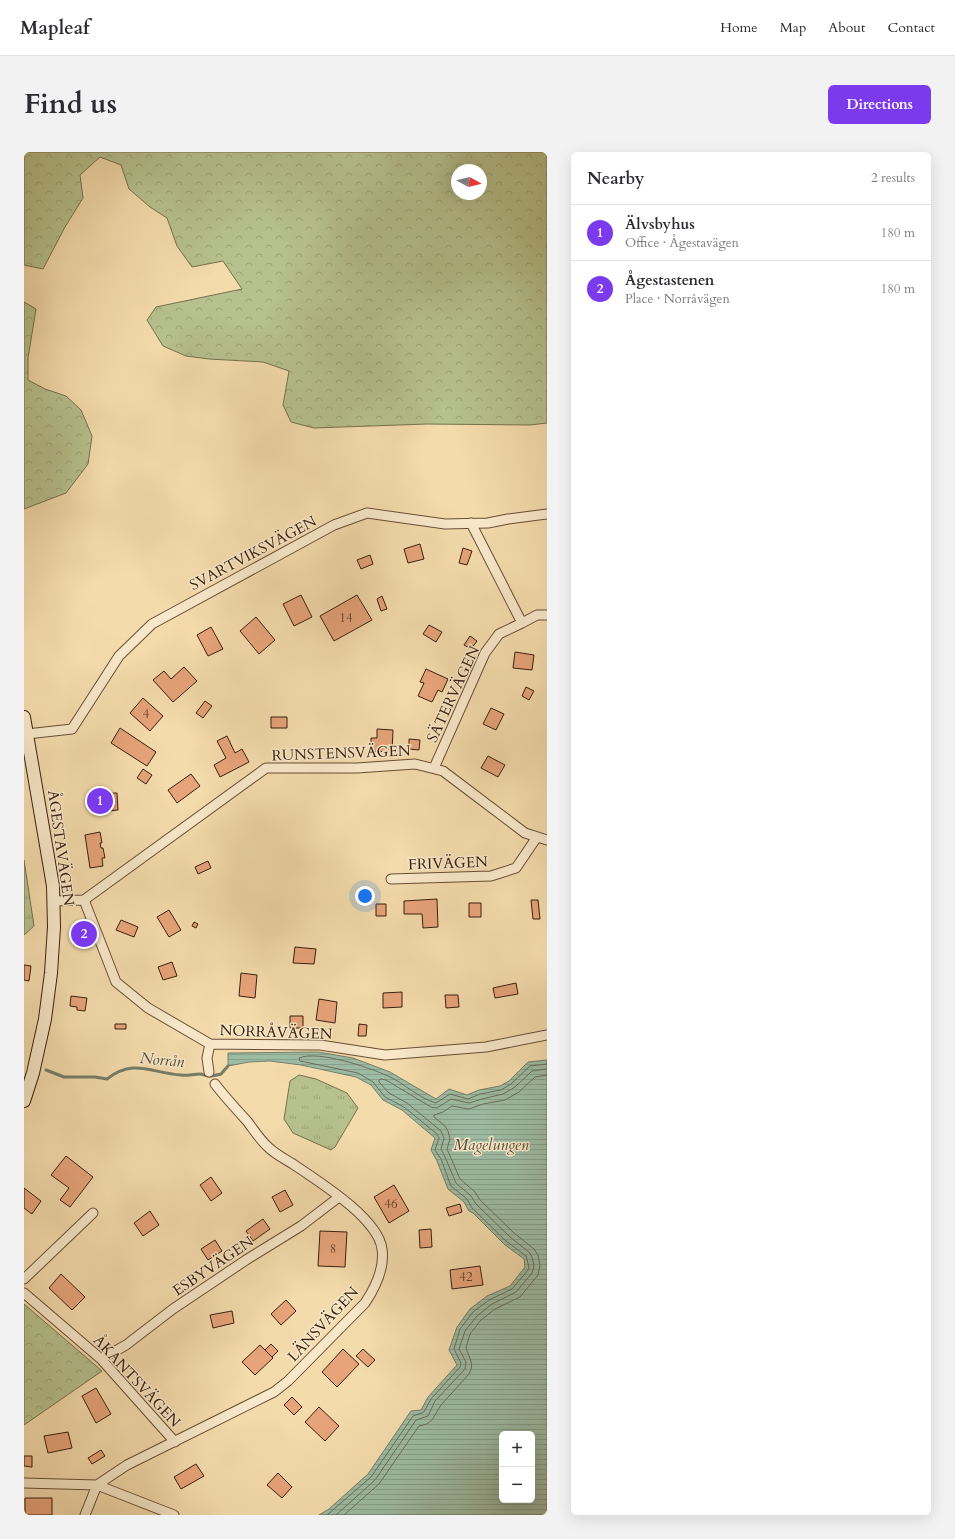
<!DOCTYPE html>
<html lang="en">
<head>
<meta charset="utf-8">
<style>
	:root { --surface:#fff; --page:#f2f2f3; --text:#2b2b33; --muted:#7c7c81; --line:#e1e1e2; --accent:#7c3aed }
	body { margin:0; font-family:Cardo,serif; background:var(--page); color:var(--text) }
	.controls { position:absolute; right:12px; bottom:12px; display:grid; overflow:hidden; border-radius:6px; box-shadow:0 4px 16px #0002 }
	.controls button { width:36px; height:36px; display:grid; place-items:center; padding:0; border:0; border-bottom:1px solid var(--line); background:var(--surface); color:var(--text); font:20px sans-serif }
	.compass { position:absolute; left:427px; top:12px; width:36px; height:36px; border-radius:50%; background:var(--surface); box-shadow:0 4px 16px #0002; rotate:98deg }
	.you { position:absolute; left:341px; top:744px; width:14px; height:14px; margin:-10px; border:3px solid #fff; border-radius:50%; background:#1a73e8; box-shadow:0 0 0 6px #1a73e833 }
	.badge { display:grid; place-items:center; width:26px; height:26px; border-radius:50%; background:var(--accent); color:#fff; font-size:13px; font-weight:700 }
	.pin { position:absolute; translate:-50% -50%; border:2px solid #fff; box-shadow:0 1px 4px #0006 }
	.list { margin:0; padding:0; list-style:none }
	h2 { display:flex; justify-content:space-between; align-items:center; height:52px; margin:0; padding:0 16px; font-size:17px }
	h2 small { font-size:13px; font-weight:400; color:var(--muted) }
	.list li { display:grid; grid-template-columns:26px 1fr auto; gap:12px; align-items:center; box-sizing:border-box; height:56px; padding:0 16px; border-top:1px solid var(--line) }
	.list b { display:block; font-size:15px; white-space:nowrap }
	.list p { margin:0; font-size:13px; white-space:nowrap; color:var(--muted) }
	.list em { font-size:13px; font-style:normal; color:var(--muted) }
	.map { position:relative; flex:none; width:523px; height:1363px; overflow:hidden; border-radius:6px }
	header { display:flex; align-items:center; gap:24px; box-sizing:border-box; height:56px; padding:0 20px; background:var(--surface); border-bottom:1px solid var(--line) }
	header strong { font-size:19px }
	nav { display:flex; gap:22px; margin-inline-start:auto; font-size:14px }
	.intro { display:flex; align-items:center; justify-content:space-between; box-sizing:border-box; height:96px; padding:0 24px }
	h1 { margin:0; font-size:28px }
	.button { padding:10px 18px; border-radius:6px; background:var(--accent); color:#fff; font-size:14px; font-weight:700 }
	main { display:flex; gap:24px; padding:0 24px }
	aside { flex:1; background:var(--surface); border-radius:6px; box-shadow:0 4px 16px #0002 }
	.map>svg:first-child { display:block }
	.grass { fill:url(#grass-tufts); stroke:#78704e }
	.forest { fill:url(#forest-crowns); stroke:#78704e; fill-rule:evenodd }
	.water { fill:url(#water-rules); stroke:#757d68; fill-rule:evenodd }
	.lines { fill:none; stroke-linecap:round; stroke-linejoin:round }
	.shore { stroke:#6b6e5a; stroke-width:1 }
	.stream { stroke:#757d68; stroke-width:3 }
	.building { fill:#e7a37a; stroke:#391f0f }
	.street-casing { stroke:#684e36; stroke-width:11 }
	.secondary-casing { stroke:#391f0f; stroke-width:14 }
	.street { stroke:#f8e8c9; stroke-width:9 }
	.secondary { stroke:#f8e8c9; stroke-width:12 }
	.labels { text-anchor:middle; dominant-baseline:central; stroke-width:3; stroke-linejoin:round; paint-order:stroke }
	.number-label { font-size:13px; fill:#64402a }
	.street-label { font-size:15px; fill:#391f0f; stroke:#f8e8c9 }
	.water-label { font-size:16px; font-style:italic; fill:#574e3c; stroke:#f8e8c9 }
</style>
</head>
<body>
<header>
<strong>Mapleaf</strong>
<nav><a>Home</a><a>Map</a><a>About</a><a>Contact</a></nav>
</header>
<div class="intro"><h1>Find us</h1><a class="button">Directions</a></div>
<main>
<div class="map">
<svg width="523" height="1363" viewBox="0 0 523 1363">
	<defs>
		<pattern id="grass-tufts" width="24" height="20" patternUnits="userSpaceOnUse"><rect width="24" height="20" fill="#b6c18d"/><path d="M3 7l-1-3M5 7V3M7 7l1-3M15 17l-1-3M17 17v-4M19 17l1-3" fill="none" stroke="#9da578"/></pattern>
		<pattern id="forest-crowns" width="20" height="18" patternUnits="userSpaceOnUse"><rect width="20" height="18" fill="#b6c18d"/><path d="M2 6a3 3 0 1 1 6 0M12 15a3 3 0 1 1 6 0" fill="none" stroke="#9da578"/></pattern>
		<pattern id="water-rules" width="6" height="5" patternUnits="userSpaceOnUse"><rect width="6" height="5" fill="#9dbca4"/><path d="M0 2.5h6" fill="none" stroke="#88a18c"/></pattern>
	</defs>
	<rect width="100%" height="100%" fill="#f4dbac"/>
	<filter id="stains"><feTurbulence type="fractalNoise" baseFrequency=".005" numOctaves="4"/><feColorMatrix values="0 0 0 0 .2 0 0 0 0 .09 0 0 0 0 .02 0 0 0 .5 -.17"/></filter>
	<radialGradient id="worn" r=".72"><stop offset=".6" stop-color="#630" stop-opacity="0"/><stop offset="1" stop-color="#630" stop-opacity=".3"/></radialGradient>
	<path class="grass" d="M0 708 10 774 0 783Z
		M275 923 292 927 323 941 334 956 311 995 307 998 269 981 260 967 266 929Z"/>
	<path class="forest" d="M0 0H523V271L506 273 403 272 290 276 267 270 259 253 265 219 239 210 185 207 162 204 139 194 123 168 132 155 218 137 199 109 168 115 153 94 143 66 126 55 105 37 97 13 76 5 56 23 59 46 41 75 19 117 0 113ZM433 18H457V42H433Z
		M0 150 12 157 4 206V228L21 237 42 244 57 258 68 284 64 312 42 341 0 357Z
		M0 1152 78 1219 0 1273Z"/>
	<path class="water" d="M294 900 329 906 366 920 412 947 425 937 443 943 455 938 476 934 485 929 504 910 523 908V1363H295L305 1357 344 1322 387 1259 397 1258 404 1245 433 1213 425 1198 433 1175 446 1157 463 1144 486 1134 501 1115 500 1107 480 1092 449 1061 445 1059 440 1050 424 1037 413 1009 407 998 411 986 378 958 359 948 347 933 332 925 277 913 246 909 225 910 204 914V901ZM478 1282H508V1348H478Z"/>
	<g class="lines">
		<path class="shore" d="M303 1363 347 1325 389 1264 400 1260 407 1247 436 1215 437 1211 430 1197 436 1177 449 1160 465 1148 488 1137 504 1118 505 1115 502 1104 482 1089 448 1056 443 1047 427 1034 417 1007 411 998 415 986 413 982 380 955 361 945 349 930 334 921 276 909 275 906C294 898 344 915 364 924 380 931 394 946 412 951L426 942 444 947 456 942 477 938 487 932 506 914 523 912
			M312 1363 351 1328 392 1268 404 1264 411 1249 441 1217 442 1210 435 1197 441 1179 453 1164 468 1152 492 1140 508 1121 510 1114 508 1105 506 1101 486 1085 452 1052 447 1044 432 1031 421 1005 417 997 420 986 417 979 383 951 365 941 355 930V928L357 927 362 928 407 955 413 956 427 947 445 951 458 947 479 942 491 935 508 919 523 917
			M320 1363 355 1332 395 1274 403 1272 408 1268 417 1253 445 1222C451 1212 445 1206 442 1196L446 1182 457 1168 471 1157 496 1145 514 1123 516 1113 514 1103 510 1097 490 1081 456 1048 451 1040 436 1027 423 997 426 987 424 979 421 974 410 965V963L419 960 428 954 445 957 459 952 481 948 495 940 511 925 523 923"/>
		<path class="stream" d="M22 918 40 925H71L83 927C110 906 127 921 157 923 163 924 169 922 176 922 179 922 182 924 185 924 189 924 193 923 197 922L204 914"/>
	</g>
	<path class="building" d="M396 392 400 407 384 411 380 397Z
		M439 396 448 399 443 413 435 411Z
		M346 403 349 412 337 417 333 408Z
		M277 443 288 465 270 474 259 452Z
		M333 443 348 468 310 489 296 464Z
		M358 444 363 457 357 459 353 447Z
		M232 465 251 488 235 502 216 479Z
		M405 473 418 480 412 490 399 482Z
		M187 475 199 497 184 504 173 483Z
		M446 484 453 489 447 497 440 493Z
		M491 500 510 503 508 518 489 516Z
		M160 515 173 529 149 550 129 528 140 519 147 527Z
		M402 517 424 527 418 540 414 538 408 550 394 544 400 531 396 530Z
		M502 535 510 539 505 548 498 544Z
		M119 546 139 564 126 579 106 561Z
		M181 549 188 554 179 566 172 561Z
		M467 556 480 562 472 578 459 572Z
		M247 565H263V576H247Z
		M96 576 132 600 123 614 87 591Z
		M353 577 369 578 368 600 347 599V586H353Z
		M203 584 211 601 218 597 225 610 196 625 190 613 202 606 193 589Z
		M385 587 396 588 395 598 385 597Z
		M464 604 481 613 474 625 457 616Z
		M119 617 128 623 122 632 113 626Z
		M167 622 176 634 153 651 144 638Z
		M93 641 94 658 73 660 71 642Z
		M76 680 78 691H76L77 696H79L81 706H78L79 714 66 716 61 683Z
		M184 709 187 716 174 722 171 715Z
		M413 747 414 775 399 776 398 762H380V749Z
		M507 748H514L516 767H509Z
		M445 751H457V765H445Z
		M352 752H362V764H352Z
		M145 758 157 778 145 785 133 765Z
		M97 768 114 775 110 785 92 778Z
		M170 770 174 772 172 776 168 774Z
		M271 795 292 797 290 812 269 811Z
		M148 810 153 824 139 828 134 815Z
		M0 813 7 814 5 829 0 828Z
		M217 821 233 823 231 846 215 844Z
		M492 831 494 842 471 846 469 836Z
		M378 840V855L359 856V841Z
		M421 843H434L435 855 422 856Z
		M47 844 63 846 61 859 53 858V855L46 854Z
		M295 847 313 850 311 871 292 868Z
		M266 864H279V876H266Z
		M91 872H102V877H91Z
		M335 872 343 873 342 884H334Z
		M42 1004 69 1025 46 1055 36 1048 45 1036 27 1023Z
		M187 1025 198 1041 187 1049 176 1033Z
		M370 1033 385 1059 365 1071 350 1045Z
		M0 1036 17 1049 8 1062 0 1056Z
		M261 1038 269 1053 256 1060 248 1045Z
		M436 1052 438 1060 425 1064 422 1056Z
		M126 1059 135 1073 119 1084 110 1071Z
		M239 1067 246 1077 229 1089 222 1079Z
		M407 1077 408 1095 396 1096 395 1078Z
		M296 1079 323 1080 321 1115 294 1114Z
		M191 1088 198 1099 184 1108 177 1097Z
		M456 1114 459 1133 428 1137 426 1118Z
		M37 1122 61 1145 48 1158 25 1136Z
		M262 1148 272 1159 257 1173 247 1162Z
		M208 1159 210 1171 189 1176 186 1163Z
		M247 1192 254 1199 248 1205 241 1198Z
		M236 1193 249 1206 231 1223 218 1210Z
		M319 1197 335 1212 313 1235 298 1220Z
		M339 1197 351 1208 344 1215 332 1204Z
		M72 1236 87 1262 72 1271 58 1244Z
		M268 1245 278 1255 270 1263 260 1253Z
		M295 1255 315 1274 301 1289 281 1270Z
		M44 1280 48 1296 24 1301 20 1284Z
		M77 1298 81 1304 68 1312 64 1306Z
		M0 1304H8V1315L0 1314Z
		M172 1312 180 1324 157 1337 150 1325Z
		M254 1321 268 1335 258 1346 243 1333Z
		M1 1346H28V1363H1Z"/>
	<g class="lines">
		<g class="street-casing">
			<path id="street" d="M447 371 498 471 513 463H523
				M3 582 48 577 95 504 128 472 310 373 343 361 421 372 464 371 484 367 523 362
				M410 616 461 501 475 482 498 471
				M367 727 467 724 492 716 513 685
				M60 748 92 830 124 856 186 892 296 893 361 903 462 895 523 883
				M60 748 242 616H333L391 612 419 619 501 681 523 688
				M30 749 60 748
				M185 920 183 906 186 892
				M0 1127 69 1061
				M0 1141 77 1207 151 1290
				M77 1207 102 1193 149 1157 222 1108 277 1074 315 1045
				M0 1331 73 1333 150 1363
				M61 1363 73 1333 103 1313 250 1240 264 1229 341 1151C351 1136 361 1117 358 1097 354 1066 294 1029 269 1012 261 1007 251 1002 244 995 236 988 230 978 223 969 212 957 201 945 191 932"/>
		</g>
		<g class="secondary-casing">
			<path id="secondary" d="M0 565 29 734 30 775 27 821 21 867 9 921 0 949"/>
		</g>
		<use href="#street" class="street"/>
		<use href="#secondary" class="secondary"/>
	</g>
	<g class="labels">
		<g class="number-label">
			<text x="322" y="466">14</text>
			<text x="122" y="562">4</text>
			<text x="367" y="1052">46</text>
			<text x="309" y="1097">8</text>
			<text x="442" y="1125">42</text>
		</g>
		<g class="street-label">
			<text transform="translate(229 401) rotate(-28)">SVARTVIKSVÄGEN</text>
			<text transform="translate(429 542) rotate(-65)">SÄTERVÄGEN</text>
			<text transform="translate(317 601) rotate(-2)">RUNSTENSVÄGEN</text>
			<text transform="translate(37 696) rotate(82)">ÅGESTAVÄGEN</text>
			<text transform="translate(424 711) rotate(-2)">FRIVÄGEN</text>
			<text transform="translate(252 880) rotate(2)">NORRÅVÄGEN</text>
			<text transform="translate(189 1114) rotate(-34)">ESBYVÄGEN</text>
			<text transform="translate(299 1172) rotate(-47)">LÄNSVÄGEN</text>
			<text transform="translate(113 1229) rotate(47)">ÅKANTSVÄGEN</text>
		</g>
		<g class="water-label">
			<text transform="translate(138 908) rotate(5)">Norrån</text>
			<text x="467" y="993">Magelungen</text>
		</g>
	</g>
	<rect width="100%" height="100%" filter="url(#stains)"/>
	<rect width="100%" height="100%" fill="url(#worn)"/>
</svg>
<div class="controls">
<button>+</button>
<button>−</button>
</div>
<svg class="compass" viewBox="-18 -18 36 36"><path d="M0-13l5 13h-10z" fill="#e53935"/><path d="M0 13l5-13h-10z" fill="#7c7c81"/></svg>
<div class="you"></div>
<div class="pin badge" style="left:76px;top:649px">1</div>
<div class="pin badge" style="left:60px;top:782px">2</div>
</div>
<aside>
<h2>Nearby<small>2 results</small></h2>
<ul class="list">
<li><span class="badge">1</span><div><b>Älvsbyhus</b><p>Office · Ågestavägen</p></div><em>180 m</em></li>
<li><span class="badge">2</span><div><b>Ågestastenen</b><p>Place · Norråvägen</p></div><em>180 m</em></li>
</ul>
</aside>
</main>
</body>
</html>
